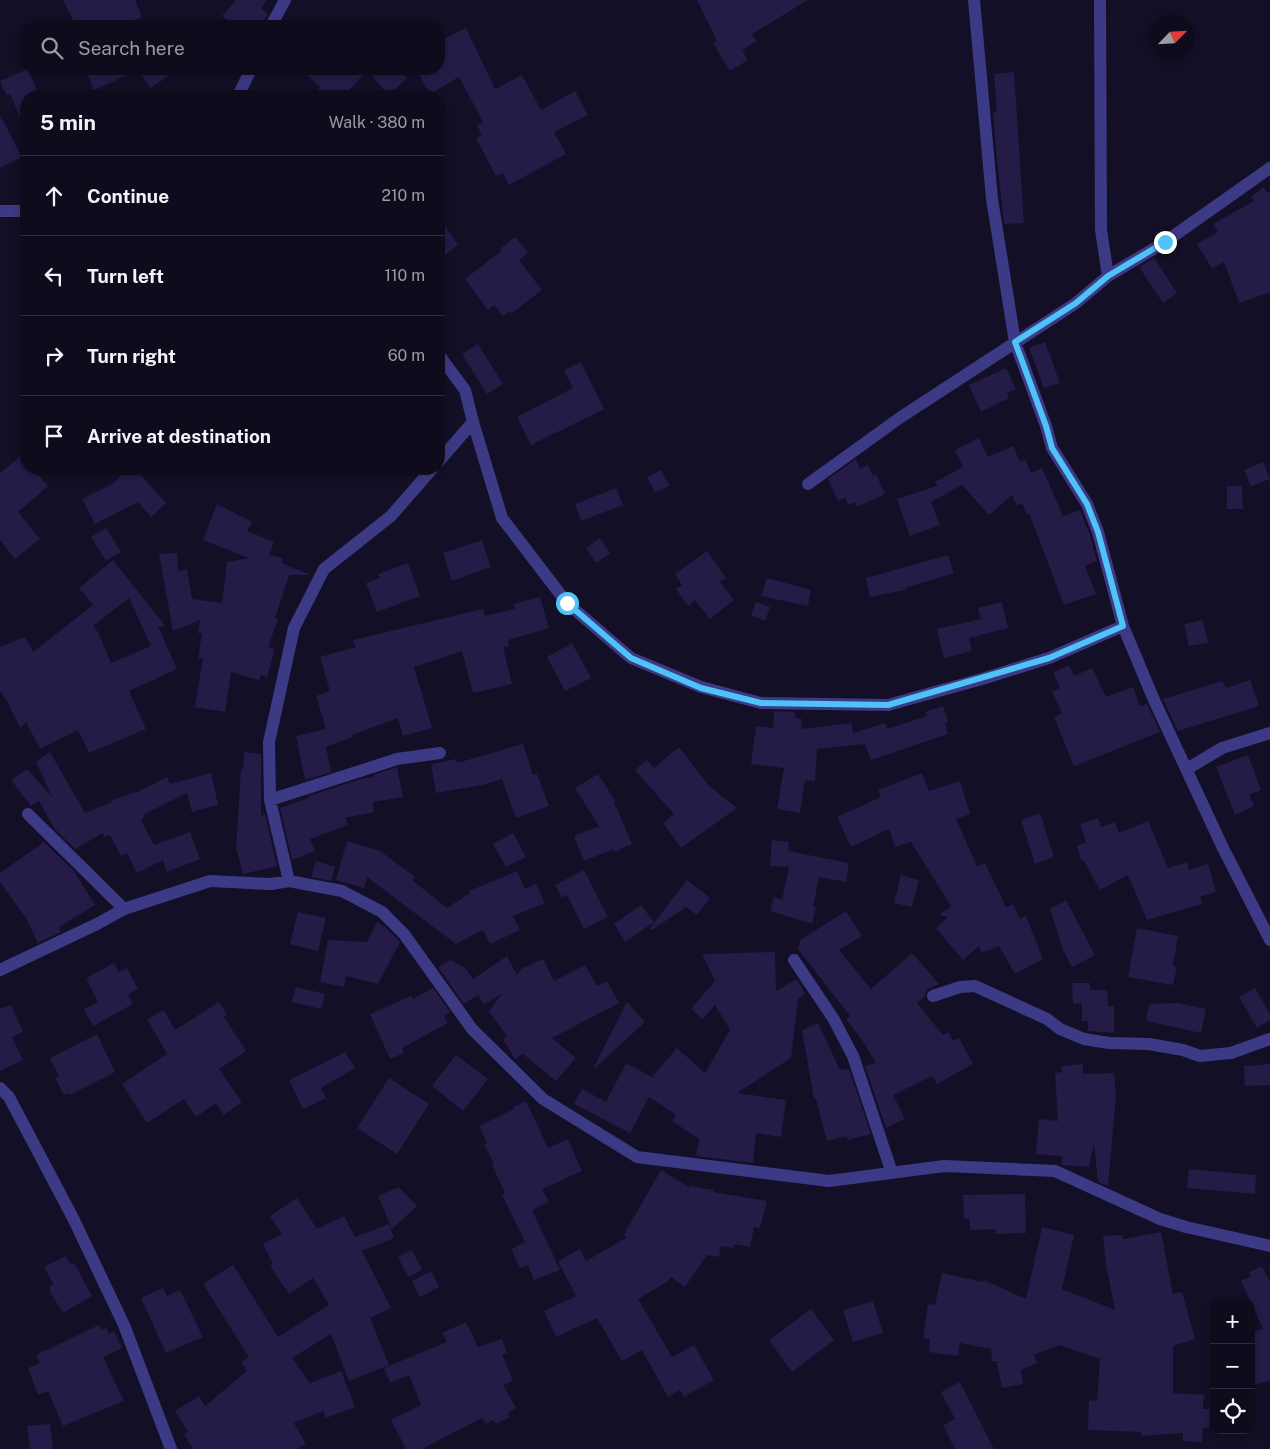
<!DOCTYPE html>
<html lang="en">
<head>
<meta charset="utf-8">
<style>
	:root { --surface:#0e0b1c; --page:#1c1929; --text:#f1f3f6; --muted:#9b9ba3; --line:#2e2b3b }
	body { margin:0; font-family:"Public Sans",sans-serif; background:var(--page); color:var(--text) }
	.controls { position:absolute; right:15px; bottom:15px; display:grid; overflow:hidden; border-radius:10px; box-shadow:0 2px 8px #0003 }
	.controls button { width:45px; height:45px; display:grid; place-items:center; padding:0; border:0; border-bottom:1px solid var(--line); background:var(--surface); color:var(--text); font:25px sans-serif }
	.compass { position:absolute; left:1150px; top:15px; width:45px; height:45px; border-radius:50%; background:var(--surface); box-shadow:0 2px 8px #0003; rotate:65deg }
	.stop { position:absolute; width:15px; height:15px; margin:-11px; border:4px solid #4fc3f7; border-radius:50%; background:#fff }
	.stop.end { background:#4fc3f7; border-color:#fff; box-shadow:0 1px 5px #0008 }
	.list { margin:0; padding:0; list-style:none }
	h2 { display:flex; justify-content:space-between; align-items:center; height:65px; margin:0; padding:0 20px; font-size:21px }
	h2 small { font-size:16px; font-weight:400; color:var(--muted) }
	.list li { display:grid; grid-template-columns:32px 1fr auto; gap:15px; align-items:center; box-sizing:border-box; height:80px; padding:0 20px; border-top:1px solid var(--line) }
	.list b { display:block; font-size:19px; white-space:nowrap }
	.list em { font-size:16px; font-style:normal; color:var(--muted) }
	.icon { flex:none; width:28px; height:28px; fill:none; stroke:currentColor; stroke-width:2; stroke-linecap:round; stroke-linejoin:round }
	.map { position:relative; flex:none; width:1270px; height:1449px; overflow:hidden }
	.search { position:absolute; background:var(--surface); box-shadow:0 2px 8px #0003; left:20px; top:20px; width:425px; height:55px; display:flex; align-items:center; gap:12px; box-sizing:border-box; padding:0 18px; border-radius:20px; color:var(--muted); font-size:19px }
	.panel { position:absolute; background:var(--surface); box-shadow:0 2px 8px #0003; left:20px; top:90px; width:425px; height:385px; border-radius:20px }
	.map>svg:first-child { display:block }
	.building { fill:#241b47; fill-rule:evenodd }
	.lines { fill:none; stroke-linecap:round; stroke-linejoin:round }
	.street { stroke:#3d3a85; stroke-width:12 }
	.route { stroke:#4fc3f7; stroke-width:6 }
</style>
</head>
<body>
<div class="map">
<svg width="1270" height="1449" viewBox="0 0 1270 1449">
	<rect width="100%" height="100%" fill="#130f26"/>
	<path class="building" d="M63 0H135L142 17 121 26H76Z
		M236 0H267L261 8 268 14 260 26H234L222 16Z
		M697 0H808L752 34 757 41 742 50 748 60 730 71 713 43 717 41Z
		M466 28 495 89 522 75 541 110 575 91 588 115 554 132 566 154 509 185 503 173 496 176 476 138 482 135 477 125 483 122 459 77 430 94 419 75 429 69H439V41Z
		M27 69 40 96H26V131L10 94 6 95 0 81Z
		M85 69H178L151 88 138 70 94 90Z
		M300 69H368L344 96H312L320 87Z
		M379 69H399L407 78 389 95 372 76Z
		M1014 72 1024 223 1004 224 996 149 993 113 997 111 994 74Z
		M0 115 22 157 0 168Z
		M1263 187 1268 193 1270 192V292L1239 303 1224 262 1212 269 1197 244 1218 232 1213 224 1254 201 1251 197Z
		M439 218 458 245 439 259Z
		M515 237 528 252 519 260 542 290 512 313 510 311 503 316 494 305 488 310 465 279 501 251 500 249Z
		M1154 258 1177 293 1163 303 1139 267Z
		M1045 342 1060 383 1044 388 1029 348Z
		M478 344 503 384 487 394 462 354Z
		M581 362 604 409 531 445 517 417 573 388 564 370Z
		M1006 368 1016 389 1007 393 1009 398 981 412 969 385Z
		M979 438 988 457 1013 446 1020 462 1025 459 1031 473 1042 468 1063 516 1080 510 1090 535 1097 561 1085 566 1096 594 1064 605 1029 513 1027 514 1022 503 1017 506 1012 495 989 515 962 485 931 502 940 525 910 536 897 499 937 486 935 482 963 467 955 450Z
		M22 455 26 460V469H33L48 486 18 512 40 539 15 559 0 540V473Z
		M856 459 860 469 868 465 873 476 876 474 885 494 857 507 855 502 848 505 845 498 838 501 828 479Z
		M1263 462 1270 479 1251 486 1244 470Z
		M126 469H135L166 503 151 517 138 502 95 524 82 499 114 483Z
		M661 470 670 486 655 492 647 477Z
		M1227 486H1242L1243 509H1227Z
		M616 488 623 505 581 521 575 504Z
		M217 504 252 522 247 531 274 542 269 555 283 558 282 563 310 575H289L275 618 278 619 268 647 275 649 267 677 261 675 259 680 231 672 225 712 195 707 203 657 198 660 202 633H198L200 620 173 631 159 554 177 553 178 571 187 569 192 599 222 603 227 562 249 558 203 540Z
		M106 528 121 552 106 561 91 537Z
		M600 538 610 553 596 563 586 548Z
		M482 540 491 567 452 581 443 553Z
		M707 551 726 578 720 582 734 600 710 619 695 600 688 606 676 589 682 585 675 574Z
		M948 555 954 573 905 588V590L870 597 866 578Z
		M113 560 166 627 158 626 177 669 129 691 146 729 89 753 78 730 40 749 26 722 20 728 7 701 0 691V647L25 637 33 652 93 605 79 588ZM129 598 151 646 111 663 98 632 93 626Z
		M408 563 420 596 377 612 366 583 380 578 378 574Z
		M767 578 811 590 808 606 761 596Z
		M540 597 549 628 508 640 509 646 503 647 512 684 473 693 462 651 414 667 432 728 403 736 398 718 352 735 353 737 326 747 331 772 305 780 296 736 326 729 316 696 330 691 320 657 356 647 353 640 483 609 485 616 515 609 513 604Z
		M756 602 770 607 765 621 751 615Z
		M1002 602 1008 628 969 638 972 651 944 658 937 629 981 619 978 608Z
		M1203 620 1208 643 1189 646 1184 624Z
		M572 643 591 678 565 691 547 657Z
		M1069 665 1074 676 1092 668 1106 697 1133 687 1140 706 1147 704 1160 732 1074 766 1054 717 1062 713 1052 692 1060 688 1053 673Z
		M1250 680 1259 706 1178 731 1163 699 1222 681 1226 688Z
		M943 706 948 722 945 723 948 734 871 760 865 744 817 749 815 781 805 780 800 813 777 809 784 768 751 764 756 726 773 728 774 711 795 712V718L802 719 801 729 852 723 853 733 885 723 887 729 927 716 925 712Z
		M523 744 533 775 537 774 549 806 516 818 502 779 482 785 436 793 431 764 456 759 457 763Z
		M679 747 709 786 737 808 681 848 663 823 674 814 635 770 647 760 654 768Z
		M50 752 85 813 112 802 111 801 134 792 135 793 167 777 170 784 211 773 218 805 192 812 187 793 143 815 144 818 141 820 154 845 190 832 200 859 167 872 163 860 137 873 127 853 121 856 110 835 104 837 103 833 75 849 54 828 39 801 31 806 11 780 27 769 52 797 36 762Z
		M244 752 261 754V816L265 814 277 866 243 874 236 848 241 769H243Z
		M1248 755 1261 790 1249 795 1254 806 1235 815 1216 767Z
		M397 767 403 797 373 802 374 812 345 818 348 825 310 839 315 851 292 860 280 808 309 798V796L361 779 373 777V775Z
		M922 773 929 791 960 781 970 814 956 819 977 866 985 863 1006 907 1013 904 1020 919 1026 916 1043 959 1015 974 999 946 982 953 979 946 963 960 936 928 948 917 939 915 951 906 911 842 895 847 889 829 851 847 837 817 881 797 878 790Z
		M598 774 616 802H614L632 844 615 852 613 849 584 861 574 836 599 826 575 788Z
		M1040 813 1054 857 1035 864 1021 820Z
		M1098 818 1101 827 1115 822 1119 833 1148 821 1168 868 1187 862 1189 870 1208 864 1216 892 1200 897 1202 904 1147 920 1128 875 1100 890 1083 860H1081L1077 846 1086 842 1080 824Z
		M513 833 526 857 506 867 493 844Z
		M772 840 789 842 788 851 849 863 846 882 819 877 813 907H816L812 924 770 911 774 897 782 900 789 867 770 866Z
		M347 841 380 851 415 877 412 880 447 908 470 893 469 891 517 871 525 889 536 884 545 903 513 916 520 930 490 944 483 930 456 944 367 877 364 888 336 880Z
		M44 842 74 871 95 905 59 927 61 932 38 943 27 920 0 882V873Z
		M316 861 335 867 331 881 311 877Z
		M584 870 608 917 584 929 567 895 562 898 555 885Z
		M901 875 919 880 912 907 894 903Z
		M687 880 710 898 697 915 686 907 652 930 650 928Z
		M1066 900 1095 955 1072 967 1063 950 1050 909Z
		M641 905 654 922 625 942 614 924Z
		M846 911 862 936 839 950 871 989 912 953 939 984 927 990 925 996 917 1003 943 1035 948 1032 953 1041 959 1038 973 1064 937 1084 932 1076 893 1095 905 1119 886 1128 865 1066 876 1063 862 1040 846 1019 850 1016 798 949 800 940Z
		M298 912 326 918 318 951 290 944Z
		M377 922 385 927 400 942 378 984 346 976 344 987 320 982 328 940 367 942Z
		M1137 928 1178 936 1173 966 1177 967 1173 985 1128 977Z
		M775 952 776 991 797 979 805 994 798 999 791 1058 737 1093 786 1100 781 1137 756 1133 753 1163 696 1156 699 1139 672 1121 676 1115 649 1097 630 1133 574 1104 582 1089 606 1102 626 1063 652 1077 677 1048 705 1073 730 1030 715 1005 703 1019 691 1009 715 981 702 954Z
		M507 956 517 975 521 969 543 959 554 981 585 965 597 986 607 981 619 1003 552 1038 576 1058 556 1081 523 1054 515 1059 503 1039 507 1036 489 1011 502 994 484 1004 478 995 464 1004 438 967 450 960 465 968 473 979Z
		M114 963 119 972 127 968 138 989 128 995 133 1004 93 1026 84 1009 98 1002 86 978Z
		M1072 983H1090V990H1107L1108 1006H1114V1033L1088 1031V1021H1082V1003L1073 1004Z
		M296 987 325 994 321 1009 292 1002Z
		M433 988 450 1012 444 1016 448 1023 402 1048 404 1053 390 1059 370 1014 411 996 413 999Z
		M1255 988 1270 1014V1020L1257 1028 1239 997Z
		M219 1002 227 1014 224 1017 246 1051 219 1069 242 1102 224 1115 216 1103 196 1117 184 1099 147 1123 122 1084 167 1054 147 1019 164 1010 175 1030Z
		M627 1002 645 1022 595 1068 594 1067Z
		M1178 1003 1206 1009 1201 1033 1146 1021 1149 1004Z
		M11 1005 23 1032 12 1037 23 1060 0 1071V1009Z
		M818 1023 840 1070 849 1069 871 1134 848 1140 847 1136 827 1141 816 1099H814L802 1030Z
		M97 1034 115 1072 70 1095 69 1093 64 1095 55 1078 59 1076 50 1058Z
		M345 1052 355 1068 321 1088 326 1098 303 1109 289 1080Z
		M456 1055 488 1079 463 1111 432 1086Z
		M1083 1064V1074L1114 1073 1116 1096 1108 1186 1098 1182 1094 1143 1089 1167 1062 1165V1156L1036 1154 1039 1119 1058 1121 1055 1073 1062 1072 1061 1066Z
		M1270 1064V1085L1245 1086 1244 1066Z
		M389 1078 429 1104 397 1154 357 1128Z
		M526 1101 548 1148 568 1139 582 1171 542 1189 549 1202 532 1210 560 1270 534 1280 528 1265 520 1268 511 1249 525 1242 502 1195 505 1193 492 1165 494 1164 484 1144 487 1143 479 1126 514 1109 513 1107Z
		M1189 1169 1256 1175 1255 1194 1187 1188Z
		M661 1170 690 1188V1186L714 1190 713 1192 767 1201 760 1228 754 1227 750 1247 734 1244V1248L721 1246 719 1257 707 1255 685 1287 671 1277 667 1282 638 1299 672 1357 694 1345 714 1380 684 1397 680 1390 668 1397 642 1350 622 1361 597 1318 556 1337 544 1311 576 1296 558 1261 580 1249 586 1261 626 1238 624 1234Z
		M399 1187 417 1206 392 1229 378 1196Z
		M1025 1194 1026 1233 996 1234V1229L970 1230V1219H964L963 1195Z
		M297 1198 317 1229 344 1216 355 1237 389 1224 394 1238 362 1251 391 1308 370 1318 389 1365 349 1381 331 1334 292 1358 310 1383 341 1371 355 1407 326 1418 323 1411 294 1423 306 1444 297 1449H193L184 1434 188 1432 175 1411 199 1396 205 1406 247 1371 241 1362 249 1357 203 1284 233 1265 278 1337 329 1305 313 1278 289 1294 270 1266 273 1264 263 1244 282 1234 270 1216Z
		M1042 1227 1074 1235 1062 1289 1115 1310 1106 1265 1103 1236 1122 1235 1123 1239 1161 1232 1173 1294 1182 1292 1195 1339 1173 1346V1393L1204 1395 1203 1409H1210L1209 1428H1203L1202 1442 1183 1441V1433L1141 1436V1432L1088 1430 1089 1400 1097 1401 1100 1359 1059 1345 1034 1355 1037 1363 1021 1370 1023 1384 1002 1388 997 1363 999 1362 992 1361 991 1349 960 1343 958 1356 929 1352 930 1339 923 1338 928 1304 935 1305 942 1273 983 1282 984 1280 1026 1299Z
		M412 1250 422 1270 408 1277 398 1257Z
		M66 1256 71 1265 74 1263 92 1296 63 1313 50 1292 51 1291 49 1287 53 1285V1283L44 1267Z
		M1262 1266 1270 1282V1380L1251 1386V1332L1263 1329 1241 1281 1251 1276 1249 1272Z
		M431 1271 439 1287 420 1297 412 1281Z
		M163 1288 167 1296 180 1290 203 1337 166 1353 141 1298Z
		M873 1301 883 1333 853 1342 843 1310Z
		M811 1309 834 1340 792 1372 769 1340Z
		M466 1322 478 1347 502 1339 507 1353 502 1354 513 1381 503 1385 516 1408 508 1413 510 1417 496 1424 493 1420 486 1424 482 1418 422 1449H406L391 1420 421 1405 409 1375 390 1383 384 1368 447 1342 442 1333Z
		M99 1325 101 1330 106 1327 109 1334 114 1331 122 1348 103 1357 124 1401 63 1426 48 1391 38 1395 28 1368 40 1363 36 1355Z
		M960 1382 994 1449H955L943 1425 955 1419 941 1392Z
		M50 1424 53 1449H30L27 1426Z"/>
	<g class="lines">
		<path class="street" d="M974 0 992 199 1015 342 1046 426 1052 448 1087 504 1098 532 1123 626 1154 700 1223 848 1270 940
			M1100 0 1101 230 1108 276
			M271 26 285 0
			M238 96 251 69
			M0 211H26
			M439 355 465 390 473 422 439 461
			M473 422 502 518 567 603 631 658 701 687 761 703 888 705 982 679 1049 658 1123 626
			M808 484 901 417 1076 303 1108 276 1165 242 1270 168
			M1187 769 1222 748 1270 733
			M270 800 397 759 440 753
			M28 814 124 909
			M289 881 270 800 269 742 294 628 324 569 391 516 432 469
			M794 960 833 1018 853 1056 892 1173
			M0 970 97 924 124 909 210 881 271 884 289 881 342 891 382 912 404 934 472 1029 543 1099 637 1157 829 1181 944 1166 1055 1171 1160 1219 1186 1227 1270 1246
			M933 996 960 987 975 986 1047 1019 1060 1029 1084 1039 1109 1043 1149 1044 1183 1050 1200 1056 1231 1053 1270 1039
			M0 1088 9 1097 73 1218 124 1325 171 1449"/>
	</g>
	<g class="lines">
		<path class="route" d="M567 603 631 658 701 688 761 703 888 705 1049 658 1123 626 1098 532 1087 504 1052 448 1046 426 1015 342 1076 303 1108 276 1165 242"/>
	</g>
</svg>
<div class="controls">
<button>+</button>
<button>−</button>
<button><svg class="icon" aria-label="locate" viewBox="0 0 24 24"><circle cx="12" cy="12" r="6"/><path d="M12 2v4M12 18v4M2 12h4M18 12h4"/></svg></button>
</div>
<svg class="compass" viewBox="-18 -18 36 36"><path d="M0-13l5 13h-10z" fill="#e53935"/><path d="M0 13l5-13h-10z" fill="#9b9ba3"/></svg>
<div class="stop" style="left:567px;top:603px"></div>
<div class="stop end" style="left:1165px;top:242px"></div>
<div class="search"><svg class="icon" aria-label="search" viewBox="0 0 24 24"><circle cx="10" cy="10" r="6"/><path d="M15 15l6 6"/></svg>Search here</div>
<section class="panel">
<h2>5 min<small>Walk · 380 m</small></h2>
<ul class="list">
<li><svg class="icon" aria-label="ahead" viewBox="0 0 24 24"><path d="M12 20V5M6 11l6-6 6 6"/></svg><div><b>Continue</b></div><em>210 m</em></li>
<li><svg class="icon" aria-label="left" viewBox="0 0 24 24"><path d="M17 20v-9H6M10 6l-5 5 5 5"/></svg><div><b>Turn left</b></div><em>110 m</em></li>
<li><svg class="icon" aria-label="right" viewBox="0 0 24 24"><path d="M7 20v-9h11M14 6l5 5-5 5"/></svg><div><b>Turn right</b></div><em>60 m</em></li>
<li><svg class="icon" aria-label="arrive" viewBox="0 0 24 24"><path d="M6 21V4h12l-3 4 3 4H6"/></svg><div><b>Arrive at destination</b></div></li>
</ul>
</section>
</div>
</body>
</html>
